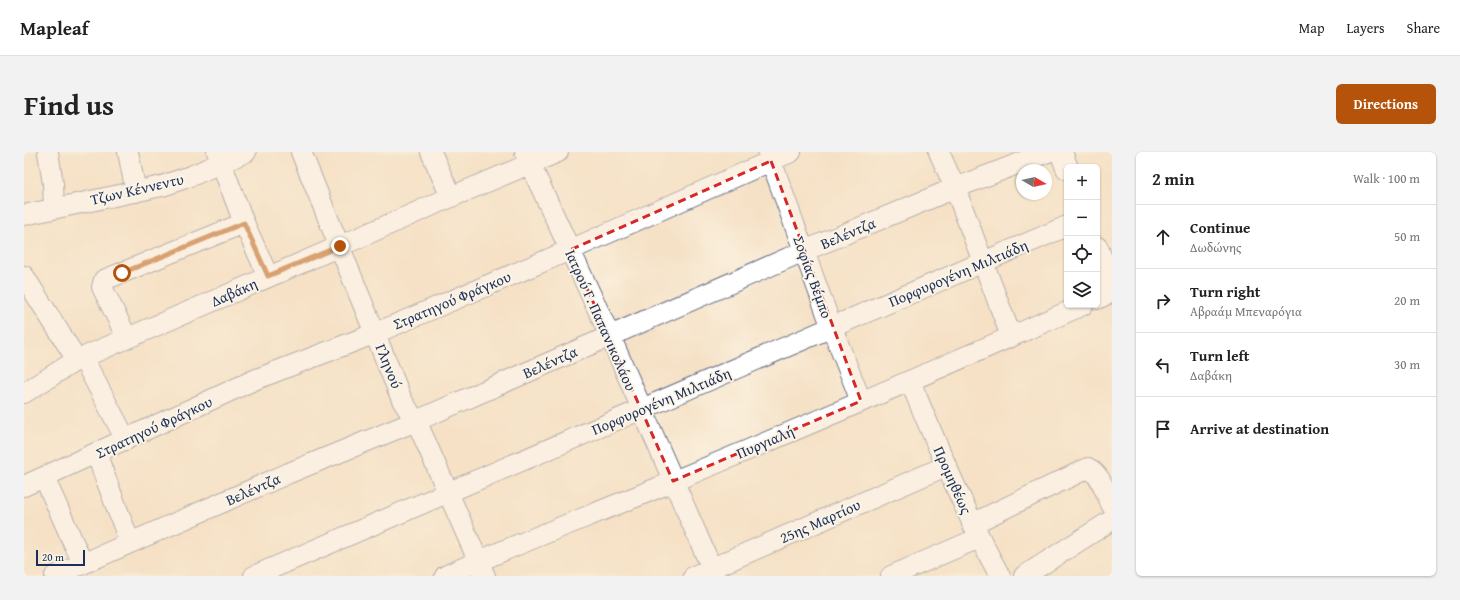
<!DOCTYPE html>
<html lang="en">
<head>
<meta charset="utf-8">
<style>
	:root { --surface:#fff; --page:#f2f2f2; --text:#222; --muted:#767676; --line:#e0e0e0; --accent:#b45309 }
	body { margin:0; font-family:"Gentium Book Plus",serif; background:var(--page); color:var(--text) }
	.controls { position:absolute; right:12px; top:12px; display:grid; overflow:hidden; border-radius:6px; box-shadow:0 1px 3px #0004 }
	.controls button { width:36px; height:36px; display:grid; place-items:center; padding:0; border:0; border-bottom:1px solid var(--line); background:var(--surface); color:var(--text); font:20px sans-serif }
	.compass { position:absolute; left:992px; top:12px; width:36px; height:36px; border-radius:50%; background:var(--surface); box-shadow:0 1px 3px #0004; rotate:99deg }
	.scale { position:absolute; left:12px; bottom:10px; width:49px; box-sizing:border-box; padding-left:4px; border:2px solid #1b2f5e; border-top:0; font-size:11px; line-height:14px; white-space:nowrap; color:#1b2f5e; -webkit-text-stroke:3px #fcf5e5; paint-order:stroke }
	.stop { position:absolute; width:12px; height:12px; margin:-9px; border:3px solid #b45309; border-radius:50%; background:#fff }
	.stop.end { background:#b45309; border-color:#fff; box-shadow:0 1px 4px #0008 }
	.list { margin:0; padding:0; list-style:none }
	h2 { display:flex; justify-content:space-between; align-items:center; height:52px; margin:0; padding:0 16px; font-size:17px }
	h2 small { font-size:13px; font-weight:400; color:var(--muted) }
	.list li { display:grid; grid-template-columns:26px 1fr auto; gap:12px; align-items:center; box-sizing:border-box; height:64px; padding:0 16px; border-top:1px solid var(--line) }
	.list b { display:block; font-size:15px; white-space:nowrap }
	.list p { margin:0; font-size:13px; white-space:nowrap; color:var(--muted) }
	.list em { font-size:13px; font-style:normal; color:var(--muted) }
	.icon { flex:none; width:22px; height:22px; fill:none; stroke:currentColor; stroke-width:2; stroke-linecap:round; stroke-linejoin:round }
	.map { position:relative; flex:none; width:1088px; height:424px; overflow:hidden; border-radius:6px }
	header { display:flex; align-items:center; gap:24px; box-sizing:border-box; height:56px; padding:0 20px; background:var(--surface); border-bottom:1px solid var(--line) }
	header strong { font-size:19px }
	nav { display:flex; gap:22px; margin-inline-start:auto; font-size:14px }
	.intro { display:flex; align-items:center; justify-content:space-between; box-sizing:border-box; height:96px; padding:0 24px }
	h1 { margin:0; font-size:28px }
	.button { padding:10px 18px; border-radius:6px; background:var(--accent); color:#fff; font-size:14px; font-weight:700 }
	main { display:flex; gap:24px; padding:0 24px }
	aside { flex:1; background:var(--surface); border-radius:6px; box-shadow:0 1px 3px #0004 }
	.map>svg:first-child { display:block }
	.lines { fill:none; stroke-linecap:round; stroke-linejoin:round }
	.minor-casing { stroke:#676d82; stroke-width:22 }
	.major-casing { stroke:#676d82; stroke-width:24 }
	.minor { stroke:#fff; stroke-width:20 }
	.major { stroke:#fff; stroke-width:22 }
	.route { stroke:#b45309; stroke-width:5 }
	.marked { fill:none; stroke:#d62828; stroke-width:3; stroke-dasharray:8 5; stroke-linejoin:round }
	.labels { text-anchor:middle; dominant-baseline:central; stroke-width:3.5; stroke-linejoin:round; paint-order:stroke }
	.street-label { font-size:15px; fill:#1b2f5e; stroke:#fcf5e5 }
</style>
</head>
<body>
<header>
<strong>Mapleaf</strong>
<nav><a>Map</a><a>Layers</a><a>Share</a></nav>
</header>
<div class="intro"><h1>Find us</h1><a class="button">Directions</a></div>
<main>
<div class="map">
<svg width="1088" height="424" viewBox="0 0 1088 424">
	<rect width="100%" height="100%" fill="#fcf5e5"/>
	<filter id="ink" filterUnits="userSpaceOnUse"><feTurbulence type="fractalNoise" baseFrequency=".025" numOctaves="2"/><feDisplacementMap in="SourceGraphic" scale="8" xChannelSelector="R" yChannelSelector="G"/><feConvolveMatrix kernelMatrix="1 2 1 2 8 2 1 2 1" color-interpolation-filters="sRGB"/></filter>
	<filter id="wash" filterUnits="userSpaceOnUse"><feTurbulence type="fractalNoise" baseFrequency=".012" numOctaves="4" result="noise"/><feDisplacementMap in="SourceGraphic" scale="16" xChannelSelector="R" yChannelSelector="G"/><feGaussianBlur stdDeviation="0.9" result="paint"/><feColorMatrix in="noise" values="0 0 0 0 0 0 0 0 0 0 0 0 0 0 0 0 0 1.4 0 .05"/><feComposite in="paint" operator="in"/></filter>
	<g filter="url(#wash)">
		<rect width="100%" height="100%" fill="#f5e1c6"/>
	</g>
	<g filter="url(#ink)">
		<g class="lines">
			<g class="minor-casing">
				<path id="minor" d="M24 0 29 32 30 56
					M104 0 112 40
					M193 0 220 71 244 124
					M277 0 378 248 395 275 461 424
					M407 0 427 45
					M744 0 808 176 837 249
					M915 0 931 36 987 184
					M501 1 586 184 691 424
					M0 63 138 34 167 24 222 0
					M0 124 53 208
					M1073 147 1088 140
					M103 186 78 135 80 128 220 71
					M59 206 102 288
					M886 229C914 295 941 361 976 424
					M0 241 53 208 316 94 427 45 534 0
					M72 301 106 391
					M20 325 59 412
					M0 334 230 228 352 181 546 98 767 0
					M948 372 1064 316C1077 322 1082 342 1088 354
					M31 424 265 321 392 269 780 99 931 36 1024 0
					M230 424C500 306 772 191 1043 74
					M421 424C496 390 574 361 650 329 787 272 923 213 1059 153
					M670 424 922 314
					M867 424 955 386
					M1000 424 1088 368"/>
			</g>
			<g class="major-casing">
				<path id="major" d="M1037 0 1043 16
					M1073 96 1088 135"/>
			</g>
			<use href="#minor" class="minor"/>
			<use href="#major" class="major"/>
		</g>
	</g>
	<g class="lines" filter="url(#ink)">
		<path class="route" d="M98 121 220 71 244 124 316 94"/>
	</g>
	<path d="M0 0H1088V424H0ZM747 9 837 249 649 329 546 98Z" fill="#f5e1c6" fill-opacity=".55" fill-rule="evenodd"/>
	<path class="marked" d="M747 9 837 249 649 329 546 98Z"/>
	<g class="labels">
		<g class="street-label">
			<text transform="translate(113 37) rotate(-13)">Τζων Κέννεντυ</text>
			<text transform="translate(824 81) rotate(-23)">Βελέντζα</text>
			<text transform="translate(934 121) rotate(-23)">Πορφυρογένη Μιλτιάδη</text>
			<text transform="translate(789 125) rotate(70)">Σοφίας Βέμπο</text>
			<text transform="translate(210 140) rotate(-24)">Δαβάκη</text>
			<text transform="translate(428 148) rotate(-23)">Στρατηγού Φράγκου</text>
			<text transform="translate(577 168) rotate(66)">Ιατρού Γ. Παπανικολάου</text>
			<text transform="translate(526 210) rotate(-24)">Βελέντζα</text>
			<text transform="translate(365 214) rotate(68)">Γληνού</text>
			<text transform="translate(637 249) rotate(-23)">Πορφυρογένη Μιλτιάδη</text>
			<text transform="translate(130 275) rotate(-25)">Στρατηγού Φράγκου</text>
			<text transform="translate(741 290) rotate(-23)">Πυργιαλή</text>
			<text transform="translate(929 328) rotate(66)">Προμηθέως</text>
			<text transform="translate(229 337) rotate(-24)">Βελέντζα</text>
			<text transform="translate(796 369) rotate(-24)">25ης Μαρτίου</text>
		</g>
	</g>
</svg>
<div class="controls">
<button>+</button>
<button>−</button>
<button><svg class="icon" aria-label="locate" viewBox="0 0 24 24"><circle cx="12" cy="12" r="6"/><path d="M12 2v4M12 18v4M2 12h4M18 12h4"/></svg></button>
<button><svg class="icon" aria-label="layers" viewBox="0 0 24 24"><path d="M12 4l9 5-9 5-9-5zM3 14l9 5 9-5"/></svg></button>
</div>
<svg class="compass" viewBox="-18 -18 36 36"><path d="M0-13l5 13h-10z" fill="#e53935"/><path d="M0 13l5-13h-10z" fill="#767676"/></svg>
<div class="scale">20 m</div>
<div class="stop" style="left:98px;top:121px"></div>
<div class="stop end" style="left:316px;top:94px"></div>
</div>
<aside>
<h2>2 min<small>Walk · 100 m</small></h2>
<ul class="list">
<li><svg class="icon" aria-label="ahead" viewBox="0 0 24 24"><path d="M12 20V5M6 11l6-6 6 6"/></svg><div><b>Continue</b><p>Δωδώνης</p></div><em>50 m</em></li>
<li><svg class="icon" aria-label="right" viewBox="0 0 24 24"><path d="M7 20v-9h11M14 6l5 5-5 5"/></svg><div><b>Turn right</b><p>Αβραάμ Μπεναρόγια</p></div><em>20 m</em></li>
<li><svg class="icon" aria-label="left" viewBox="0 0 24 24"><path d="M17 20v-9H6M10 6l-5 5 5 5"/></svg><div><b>Turn left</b><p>Δαβάκη</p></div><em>30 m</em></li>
<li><svg class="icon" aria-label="arrive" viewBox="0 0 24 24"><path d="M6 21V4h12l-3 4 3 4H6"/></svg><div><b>Arrive at destination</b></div></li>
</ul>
</aside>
</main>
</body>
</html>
